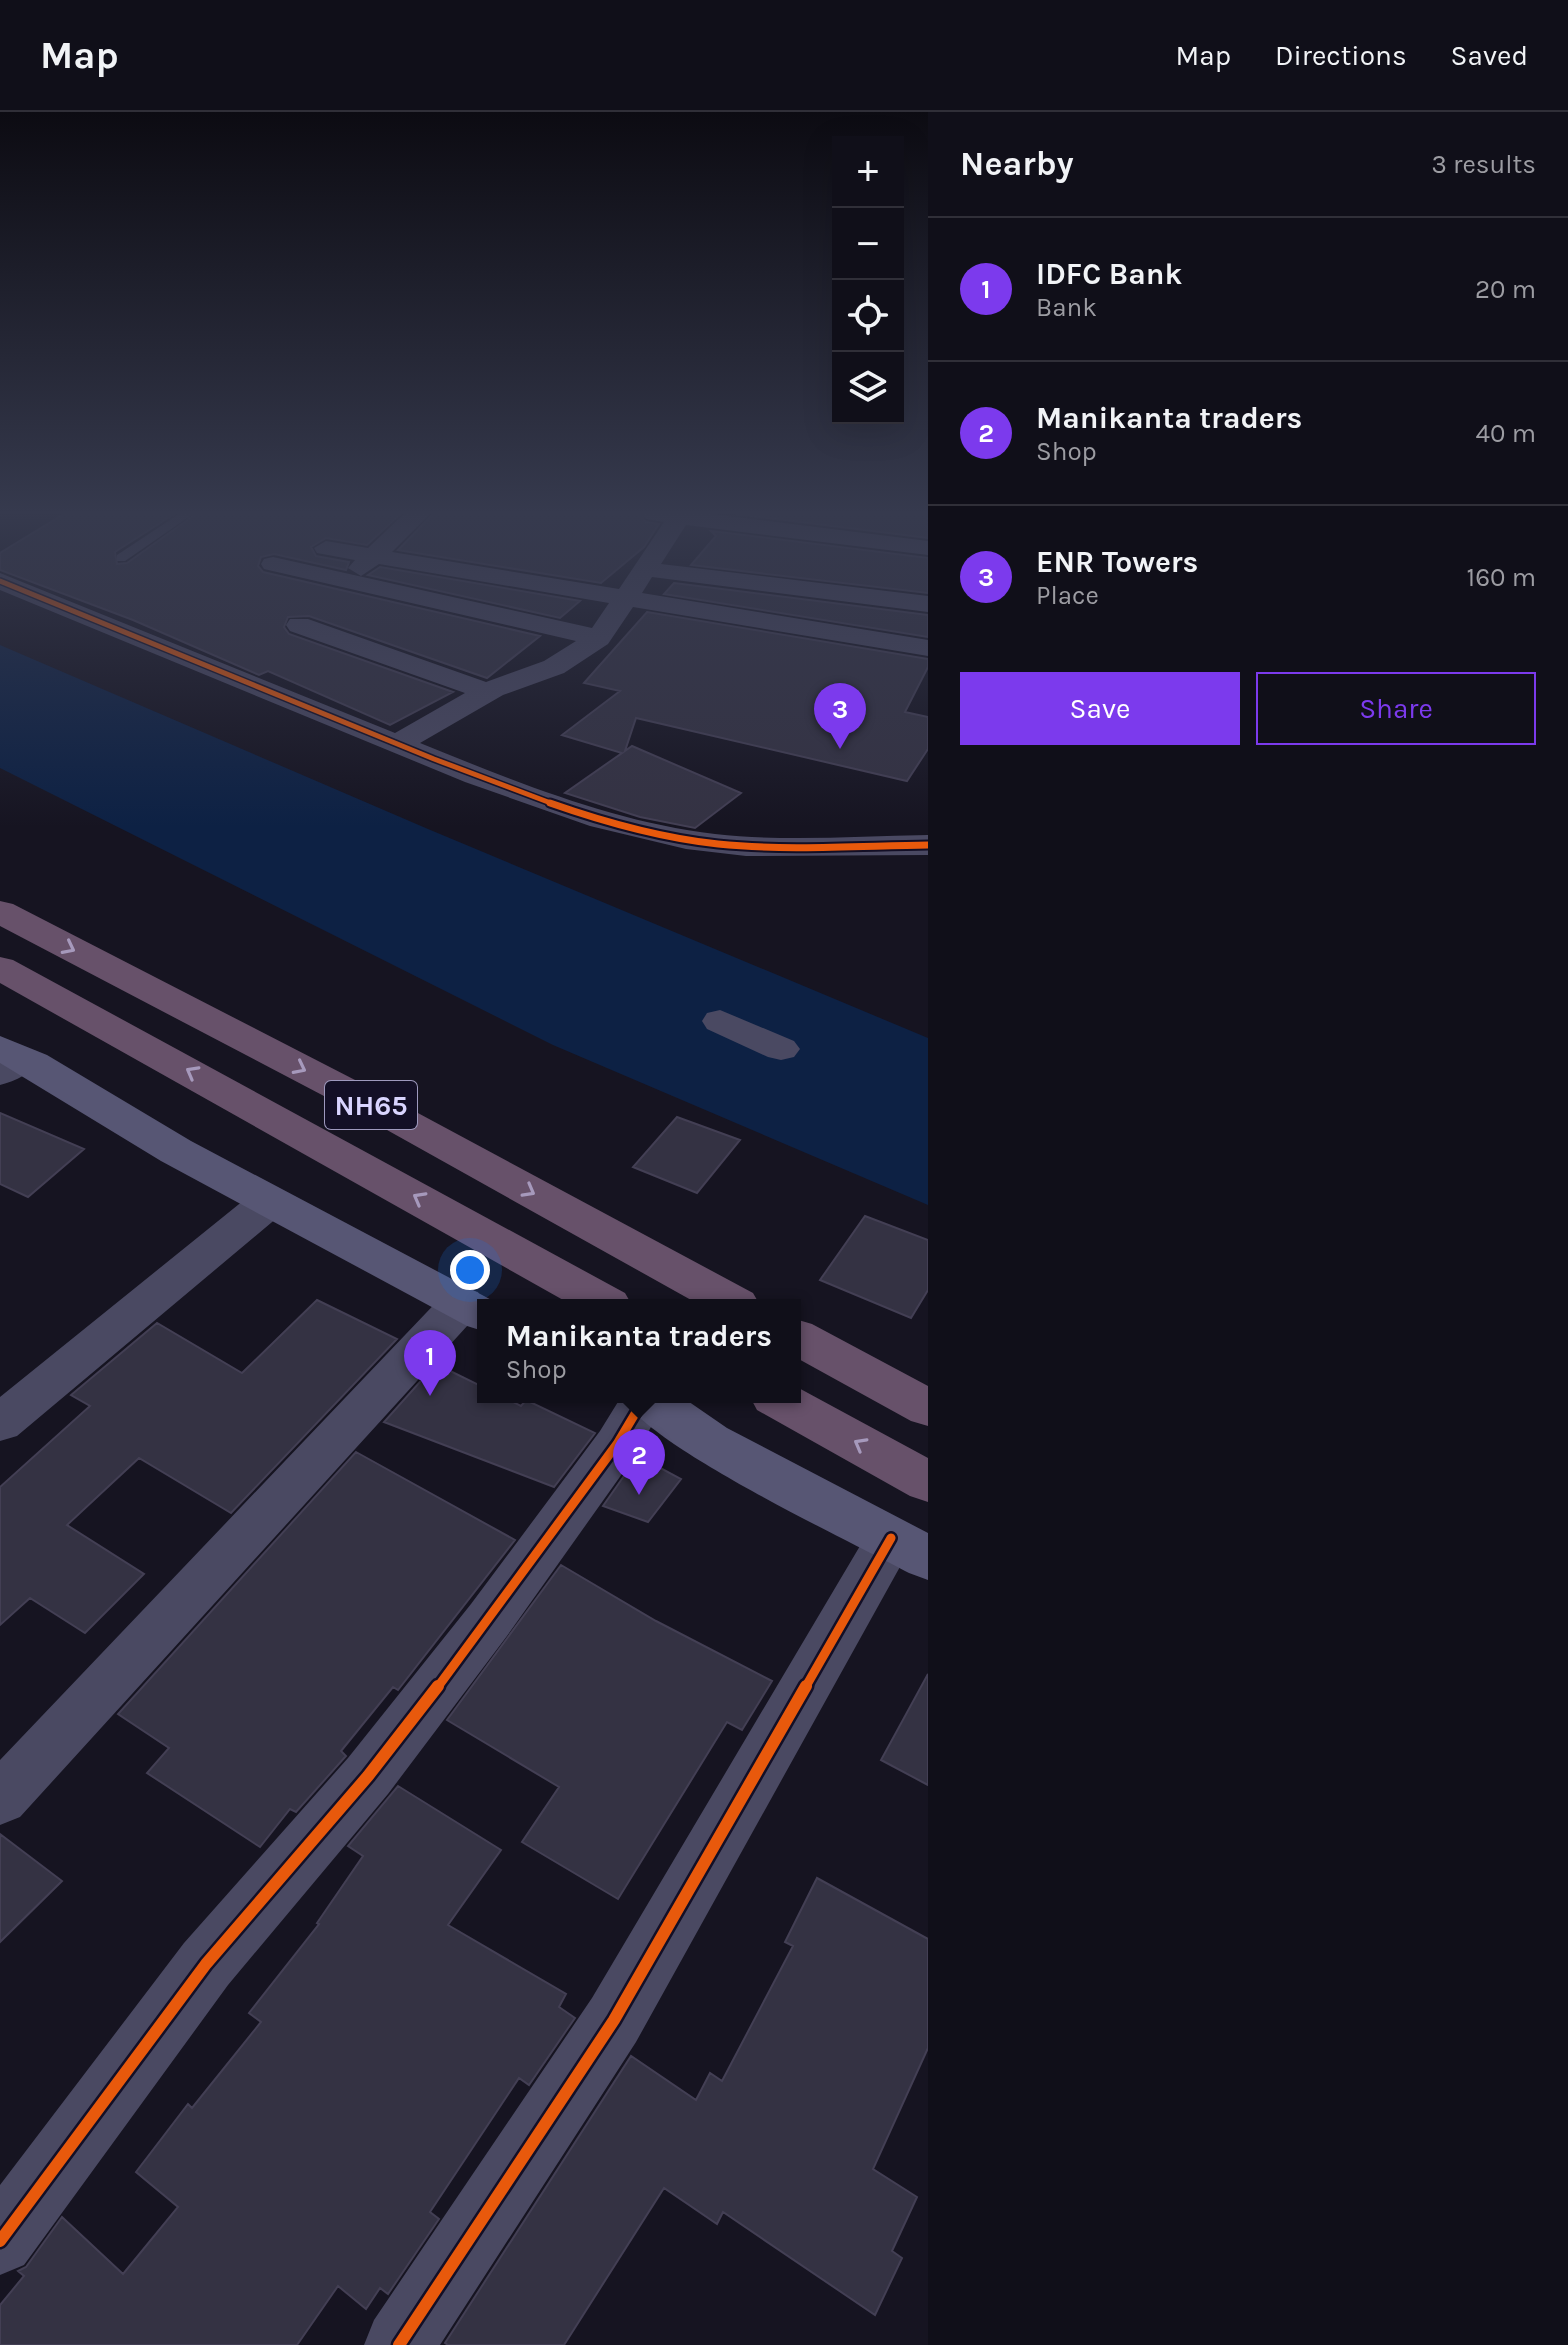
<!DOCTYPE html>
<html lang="en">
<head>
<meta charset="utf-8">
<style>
	:root { --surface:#100f19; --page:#191822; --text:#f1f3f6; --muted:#9c9ca2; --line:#302f38; --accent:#7c3aed }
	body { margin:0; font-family:Karla,sans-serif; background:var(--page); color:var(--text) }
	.controls { position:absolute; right:24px; top:24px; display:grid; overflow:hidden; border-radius:0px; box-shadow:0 8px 32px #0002 }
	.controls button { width:72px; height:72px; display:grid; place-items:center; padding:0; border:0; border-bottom:2px solid var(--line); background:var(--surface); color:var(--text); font:40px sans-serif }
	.you { position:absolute; left:470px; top:1158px; width:28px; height:28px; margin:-20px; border:6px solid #fff; border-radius:50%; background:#1a73e8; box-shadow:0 0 0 12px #1a73e833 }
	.badge { display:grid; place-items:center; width:52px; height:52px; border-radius:50%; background:var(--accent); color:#fff; font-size:26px; font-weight:700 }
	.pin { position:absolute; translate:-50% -66px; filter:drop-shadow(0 2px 4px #0008) }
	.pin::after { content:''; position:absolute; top:42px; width:28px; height:24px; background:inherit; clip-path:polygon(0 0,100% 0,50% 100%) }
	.popup { position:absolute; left:477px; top:1187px; width:324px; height:104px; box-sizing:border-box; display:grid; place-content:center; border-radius:0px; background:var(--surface); filter:drop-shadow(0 2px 6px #0005); font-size:26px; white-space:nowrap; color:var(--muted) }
	.popup b { font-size:30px; color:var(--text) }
	.popup::after { content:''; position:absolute; left:50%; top:100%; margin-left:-16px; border:16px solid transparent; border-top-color:var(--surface) }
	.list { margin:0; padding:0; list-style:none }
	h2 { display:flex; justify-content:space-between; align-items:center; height:104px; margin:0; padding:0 32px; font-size:34px }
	h2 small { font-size:26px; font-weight:400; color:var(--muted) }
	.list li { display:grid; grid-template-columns:52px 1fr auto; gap:24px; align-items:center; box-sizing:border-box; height:144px; padding:0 32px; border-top:2px solid var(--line) }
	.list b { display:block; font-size:30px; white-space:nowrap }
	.list p { margin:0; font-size:26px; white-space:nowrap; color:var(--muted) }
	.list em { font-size:26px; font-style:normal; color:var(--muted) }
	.actions { display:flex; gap:16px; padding:24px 32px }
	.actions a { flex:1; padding:18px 0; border:2px solid var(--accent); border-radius:0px; text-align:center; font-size:28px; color:var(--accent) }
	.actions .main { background:var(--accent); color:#fff }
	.icon { flex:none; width:44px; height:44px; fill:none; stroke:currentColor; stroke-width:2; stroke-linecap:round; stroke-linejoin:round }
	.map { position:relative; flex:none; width:928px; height:2233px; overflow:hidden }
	header { display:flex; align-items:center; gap:48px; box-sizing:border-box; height:112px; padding:0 40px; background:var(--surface); border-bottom:2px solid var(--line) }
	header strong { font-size:38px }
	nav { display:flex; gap:44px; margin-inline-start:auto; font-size:28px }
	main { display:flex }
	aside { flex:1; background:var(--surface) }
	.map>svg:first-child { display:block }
	.water { fill:#0d2144 }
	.building { fill:#343243; stroke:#433f54; stroke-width:2 }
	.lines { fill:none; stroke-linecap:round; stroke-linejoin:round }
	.lane { fill:#4a4962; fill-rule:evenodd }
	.street { fill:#4a4962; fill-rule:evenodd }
	.secondary { fill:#575674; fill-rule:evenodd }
	.highway { fill:#67516a; fill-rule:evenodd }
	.cycleway-far3-casing { stroke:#130f26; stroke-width:8 }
	.cycleway-far2-casing { stroke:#130f26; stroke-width:11 }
	.cycleway-far1-casing { stroke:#130f26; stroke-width:14 }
	.cycleway-casing { stroke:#130f26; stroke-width:17 }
	.cycleway-far3 { stroke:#e8590c; stroke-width:5 }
	.cycleway-far2 { stroke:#e8590c; stroke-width:7 }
	.cycleway-far1 { stroke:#e8590c; stroke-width:9 }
	.cycleway { stroke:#e8590c; stroke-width:12 }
	.oneway { stroke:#a699bc }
	.labels { text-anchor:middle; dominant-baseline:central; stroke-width:7; stroke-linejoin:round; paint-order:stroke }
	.shield { fill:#130f26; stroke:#9e99be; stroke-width:2 }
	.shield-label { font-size:28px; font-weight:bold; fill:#d9d4ff }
</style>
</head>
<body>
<header>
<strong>Map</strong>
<nav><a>Map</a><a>Directions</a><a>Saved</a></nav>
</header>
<main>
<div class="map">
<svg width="928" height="2233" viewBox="0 0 928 2233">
	<rect width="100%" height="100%" fill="#161421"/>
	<path class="water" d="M0 533 428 717 928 926V1093L553 933 0 656Z"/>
	<path class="building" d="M64 402H174L115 440 117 452 127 451 196 402H400L367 433 326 426 311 435 316 444 349 450 346 458 274 442 261 445 258 454 263 460 540 524 487 566 309 504 288 505 284 515 289 522 453 580 390 613 268 559 259 563 133 508 0 458V441Z
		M433 402H639L646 410 659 412 644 435 601 471 398 438Z
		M735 402H928V426Z
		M711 419 928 446V481L691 453 716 424Z
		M380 455 580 489 560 506 368 463Z
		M674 471 928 503V525L664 482Z
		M647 500 928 547V555L905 600 928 605V637L907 669 636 606 625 639 632 634 741 681 695 716 640 705 565 681 622 641 562 623 620 579 584 571Z
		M0 1001 84 1037 28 1085 0 1072Z
		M677 1005 740 1028 697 1081 633 1055Z
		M865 1104 928 1128V1178L911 1206 820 1168Z
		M317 1188 397 1227 231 1401 139 1346 67 1413 144 1462 85 1521 30 1486 0 1513V1375L90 1294 71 1283 157 1211 242 1261Z
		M436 1252 483 1275V1285H503L521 1294 526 1288 595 1321 554 1375 384 1310Z
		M356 1340 515 1428 398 1578 393 1575 341 1639 346 1644 296 1700 290 1697 260 1735 147 1661 169 1636 118 1602Z
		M638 1344 681 1367 648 1410 603 1394Z
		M561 1453 656 1509 772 1569 742 1618 727 1610 618 1787 522 1730 559 1675 447 1608Z
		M928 1562V1673L881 1648Z
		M398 1674 501 1738 448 1813 566 1882 559 1895 575 1906 529 1973 519 1966 430 2100 439 2107 388 2182 380 2176 366 2197 338 2174 297 2233H0V2193L24 2164 18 2159 26 2155 62 2105 123 2162 178 2095 136 2060 188 1992 192 1996 261 1910 249 1901 319 1812 317 1811 363 1744 348 1734Z
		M0 1722 62 1769 0 1830Z
		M817 1766 928 1827V1936L873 2057 917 2085 892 2139 902 2146 875 2203 723 2100 717 2112 664 2076 564 2233H448L445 2231 631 1944 696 1988 710 1961 722 1969 793 1834 785 1830Z"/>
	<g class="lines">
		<path class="lane" d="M179 402H193L125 449H117V443Z"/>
		<path class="street" d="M404 402H430L392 440 619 477 664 410 646 407 642 402H711L928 429V443L686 413 661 452 928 484V500L652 465 642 481 928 528V544L633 495 608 532 564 561 503 583 420 631C514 669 613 710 715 722 786 730 857 724 928 723V743L746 744 686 737 590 714 465 670 0 478V461L395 621 465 581 290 519 286 513 290 507H308L486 570 544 549 576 529 264 457 261 452 264 447 273 445 592 516 609 491 379 452 361 464 348 456 355 448 317 441 314 436 326 429 368 436Z
			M720 898 794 929 800 937 794 945 781 948 768 945 707 917 702 909 707 901Z
			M23 935 36 939 42 947C32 961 16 969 0 973V945Z
			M269 1076 284 1080 290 1090 284 1100 17 1324 0 1329V1285L254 1080Z
			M462 1175 478 1180 484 1191 478 1202 20 1705 0 1713V1648L446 1180Z
			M621 1285H668L634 1345 507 1524 388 1682 228 1873 24 2153 0 2163V2073L184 1831 348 1646 471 1492 600 1319Z
			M891 1406 909 1412 916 1426 636 1930 440 2233H364L374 2208 592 1886 873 1412Z"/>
		<path class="secondary" d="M0 924 47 943 191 1029 501 1193H483V1219L467 1214 161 1049 0 951Z
			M622 1285H682L727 1316 928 1421V1468L909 1461C850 1429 649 1335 622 1285Z"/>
		<path class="highway" d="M0 789 13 792 390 986 753 1181 760 1193H700L362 1004 0 814Z
			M0 845 13 848 625 1181 632 1193H572L0 871Z
			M795 1207 812 1212 928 1274V1314L911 1309 795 1245Z
			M795 1274 928 1346V1390L910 1384 757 1298 750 1285H795Z"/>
		<g class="cycleway-far3-casing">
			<path id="cycleway-far3" d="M0 469 434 647 556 693"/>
		</g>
		<g class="cycleway-far2-casing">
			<path id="cycleway-far2" d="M550 691C604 710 661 726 718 732 788 739 858 734 928 733"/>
		</g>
		<g class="cycleway-far1-casing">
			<path id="cycleway-far1" d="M437 1576 617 1332 645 1285
				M805 1576 891 1426"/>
		</g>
		<g class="cycleway-casing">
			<path id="cycleway" d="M0 2129 206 1852 368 1664 438 1574
				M399 2233 614 1908 806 1574"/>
		</g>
		<use href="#cycleway-far3" class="cycleway-far3"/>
		<use href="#cycleway-far2" class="cycleway-far2"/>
		<use href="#cycleway-far1" class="cycleway-far1"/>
		<use href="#cycleway" class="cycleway"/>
	</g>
	<defs><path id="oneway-chevron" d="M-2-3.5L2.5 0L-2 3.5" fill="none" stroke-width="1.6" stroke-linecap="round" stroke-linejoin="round" transform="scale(2)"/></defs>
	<g class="oneway">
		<use href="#oneway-chevron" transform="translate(69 836) rotate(27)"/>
		<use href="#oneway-chevron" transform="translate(300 956) rotate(27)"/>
		<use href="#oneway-chevron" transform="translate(192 960) rotate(-151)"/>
		<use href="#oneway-chevron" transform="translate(529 1079) rotate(29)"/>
		<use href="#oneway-chevron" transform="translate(419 1086) rotate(-151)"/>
		<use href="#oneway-chevron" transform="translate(860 1332) rotate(-151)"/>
	</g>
	<linearGradient id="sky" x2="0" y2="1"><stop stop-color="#0c0b12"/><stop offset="0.56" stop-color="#363a4e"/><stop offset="1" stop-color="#363a4e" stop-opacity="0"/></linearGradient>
	<rect width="928" height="715" fill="url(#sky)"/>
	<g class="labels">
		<rect class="shield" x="325" y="969" width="92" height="48" rx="6"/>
		<g class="shield-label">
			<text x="371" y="993">NH65</text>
		</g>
	</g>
</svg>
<div class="controls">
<button>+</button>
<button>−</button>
<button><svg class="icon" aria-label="locate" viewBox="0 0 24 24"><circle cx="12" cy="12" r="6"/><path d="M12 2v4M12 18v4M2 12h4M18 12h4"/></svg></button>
<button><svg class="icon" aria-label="layers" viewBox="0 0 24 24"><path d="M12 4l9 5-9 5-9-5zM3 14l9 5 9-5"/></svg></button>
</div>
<div class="you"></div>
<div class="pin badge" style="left:430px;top:1284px">1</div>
<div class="pin badge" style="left:639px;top:1383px">2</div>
<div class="popup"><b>Manikanta traders</b>Shop</div>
<div class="pin badge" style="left:840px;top:637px">3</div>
</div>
<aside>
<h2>Nearby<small>3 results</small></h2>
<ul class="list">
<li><span class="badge">1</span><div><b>IDFC Bank</b><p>Bank</p></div><em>20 m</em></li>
<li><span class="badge">2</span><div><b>Manikanta traders</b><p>Shop</p></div><em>40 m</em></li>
<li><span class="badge">3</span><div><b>ENR Towers</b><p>Place</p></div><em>160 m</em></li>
</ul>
<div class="actions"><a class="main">Save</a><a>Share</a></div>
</aside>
</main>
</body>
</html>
